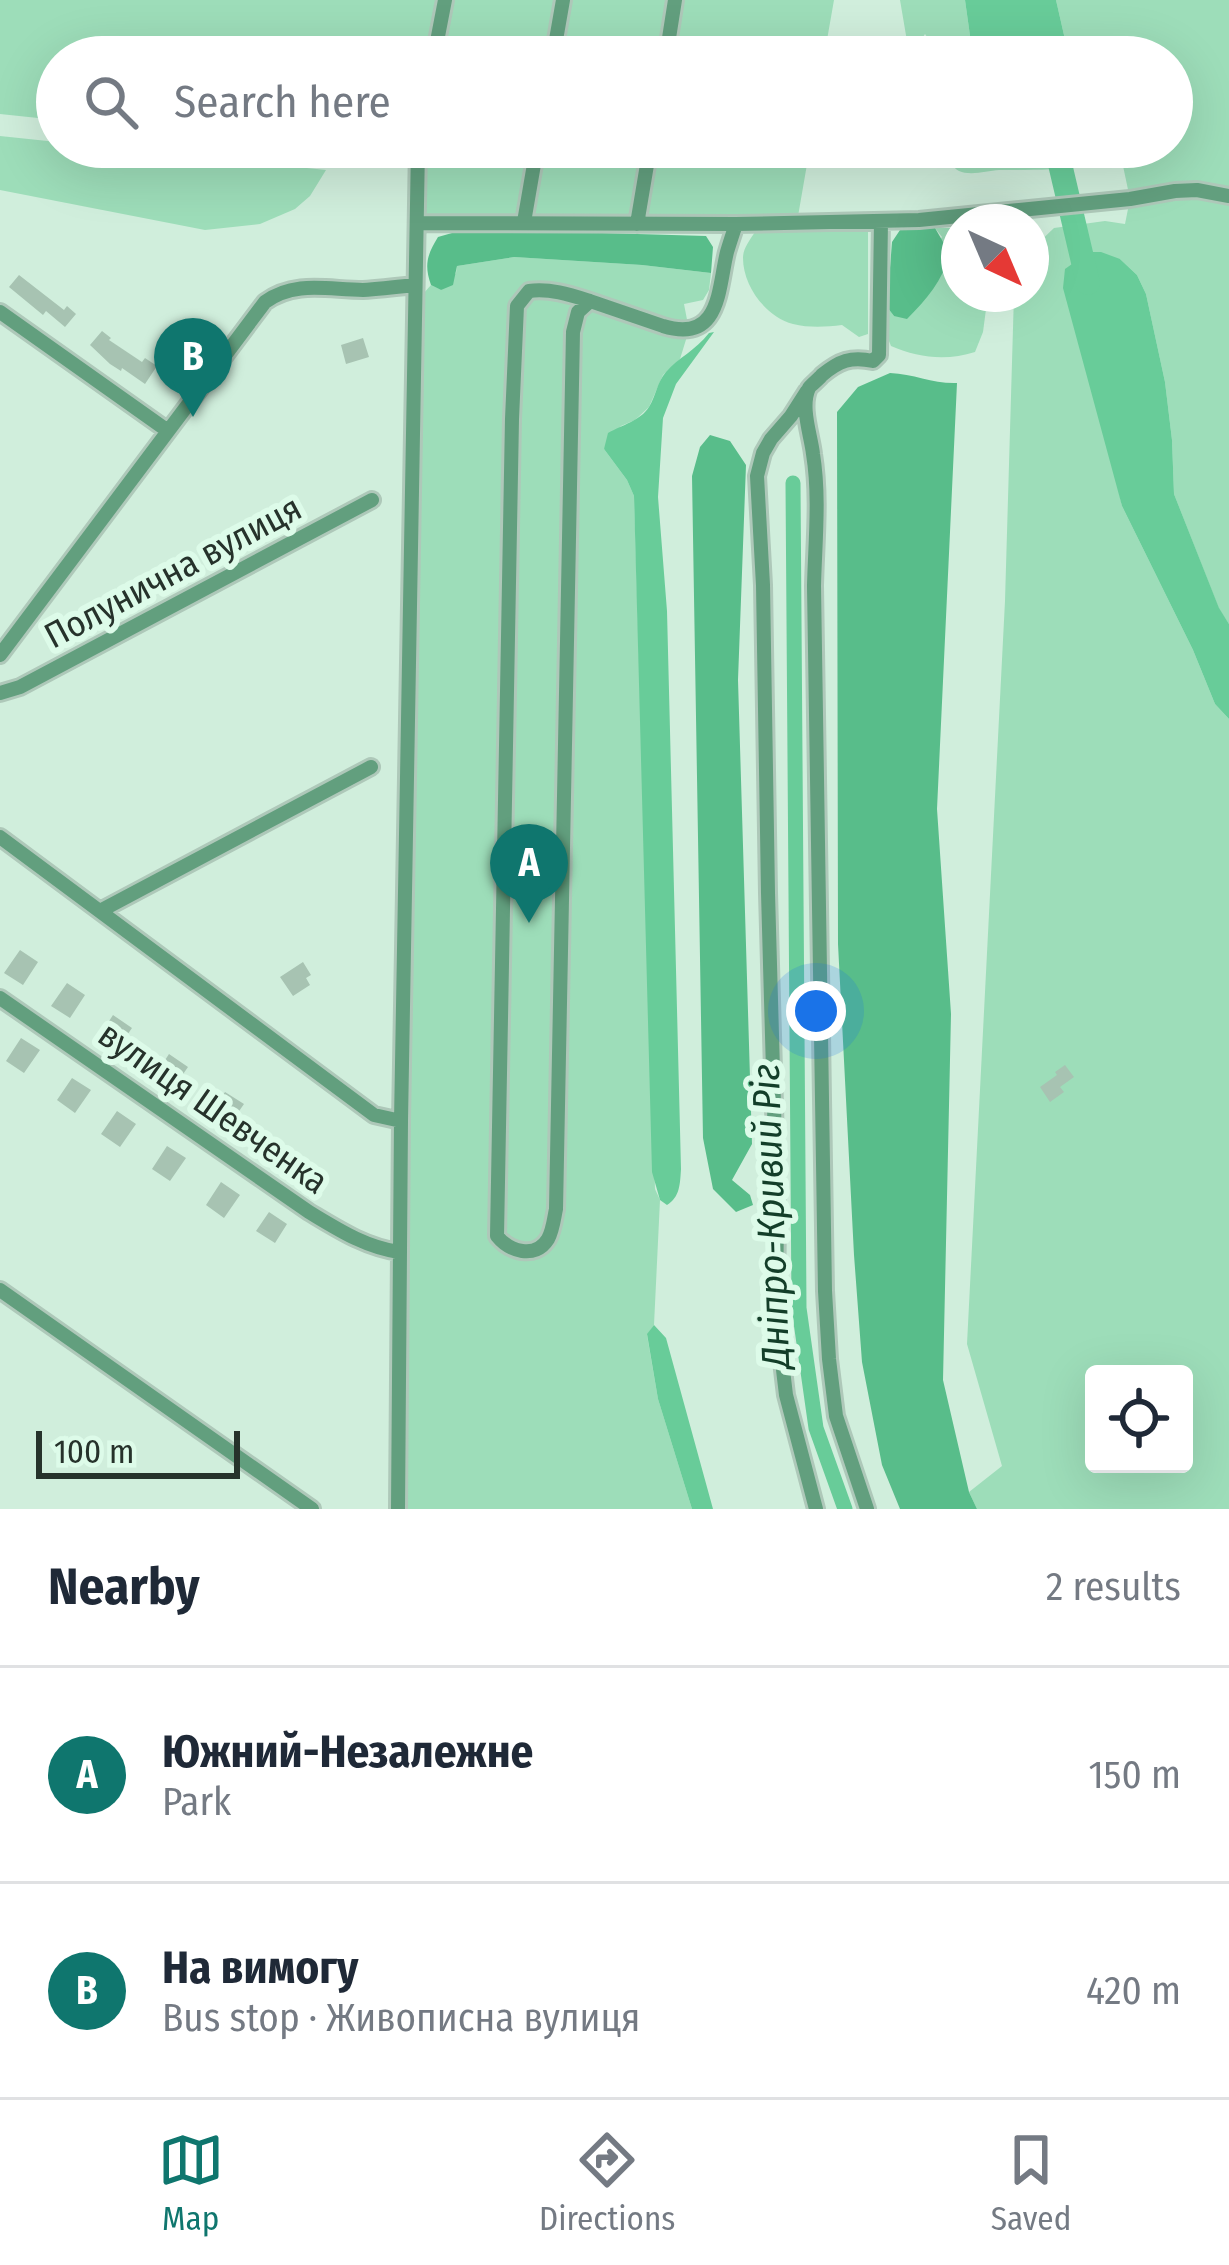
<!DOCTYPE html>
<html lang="en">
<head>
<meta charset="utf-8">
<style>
	:root { --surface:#fff; --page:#f6f6f7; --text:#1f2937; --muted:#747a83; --line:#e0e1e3; --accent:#0f766e }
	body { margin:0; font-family:"Fira Sans Condensed",sans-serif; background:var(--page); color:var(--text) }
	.controls { position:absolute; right:36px; bottom:36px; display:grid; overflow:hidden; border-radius:12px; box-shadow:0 12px 48px #0002 }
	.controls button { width:108px; height:108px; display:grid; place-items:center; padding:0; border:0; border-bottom:3px solid var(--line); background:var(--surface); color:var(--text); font:60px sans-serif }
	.compass { position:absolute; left:941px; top:204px; width:108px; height:108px; border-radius:50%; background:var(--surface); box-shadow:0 12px 48px #0002; rotate:136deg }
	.scale { position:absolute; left:36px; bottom:30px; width:204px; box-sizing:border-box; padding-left:12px; border:6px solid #26322b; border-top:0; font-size:33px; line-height:42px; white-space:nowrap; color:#26322b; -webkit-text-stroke:9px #ddfbe9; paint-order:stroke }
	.you { position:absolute; left:816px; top:1011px; width:42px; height:42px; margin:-30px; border:9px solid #fff; border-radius:50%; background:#1a73e8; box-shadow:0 0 0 18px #1a73e833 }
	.badge { display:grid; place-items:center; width:78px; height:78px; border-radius:50%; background:var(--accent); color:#fff; font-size:39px; font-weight:700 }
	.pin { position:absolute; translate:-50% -99px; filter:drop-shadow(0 3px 6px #0008) }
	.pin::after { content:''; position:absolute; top:63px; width:42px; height:36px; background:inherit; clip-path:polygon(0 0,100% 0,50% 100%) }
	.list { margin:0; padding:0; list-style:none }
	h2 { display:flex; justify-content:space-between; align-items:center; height:156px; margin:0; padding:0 48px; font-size:51px }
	h2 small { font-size:39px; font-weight:400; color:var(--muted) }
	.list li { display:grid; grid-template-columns:78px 1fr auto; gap:36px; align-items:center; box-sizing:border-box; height:216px; padding:0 48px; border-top:3px solid var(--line) }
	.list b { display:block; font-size:45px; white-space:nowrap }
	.list p { margin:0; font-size:39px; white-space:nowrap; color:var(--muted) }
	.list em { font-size:39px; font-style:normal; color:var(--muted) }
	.icon { flex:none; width:66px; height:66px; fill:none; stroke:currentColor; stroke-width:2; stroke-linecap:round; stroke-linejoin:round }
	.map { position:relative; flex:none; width:1229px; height:1509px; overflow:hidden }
	.search { position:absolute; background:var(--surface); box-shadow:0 12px 48px #0002; left:36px; right:36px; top:36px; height:132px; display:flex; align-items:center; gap:30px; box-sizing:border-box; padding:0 42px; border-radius:66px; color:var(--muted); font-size:45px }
	.sheet { height:588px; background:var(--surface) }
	nav { display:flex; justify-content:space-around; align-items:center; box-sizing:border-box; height:168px; border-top:3px solid var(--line); background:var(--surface); font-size:33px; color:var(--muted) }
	nav a { display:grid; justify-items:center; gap:6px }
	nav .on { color:var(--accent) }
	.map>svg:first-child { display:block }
	.green { fill:#9dddb9; fill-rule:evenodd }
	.forest { fill:#58bd8a }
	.water { fill:#68cc99 }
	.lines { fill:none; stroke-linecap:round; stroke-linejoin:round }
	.canal { stroke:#68cc99; stroke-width:15 }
	.river { stroke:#68cc99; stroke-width:24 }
	.building { fill:#a7c3b2 }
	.minor-casing { stroke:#aec8b9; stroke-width:20 }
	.minor { stroke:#629f7e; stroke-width:14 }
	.labels { text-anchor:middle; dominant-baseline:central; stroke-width:12; stroke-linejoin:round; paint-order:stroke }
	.street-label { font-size:36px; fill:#26322b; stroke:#ddfbe9 }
	.water-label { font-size:39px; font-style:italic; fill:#133e29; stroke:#ddfbe9 }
</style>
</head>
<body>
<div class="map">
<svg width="1229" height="1509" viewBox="0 0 1229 1509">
	<rect width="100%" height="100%" fill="#d0eedc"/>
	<path class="green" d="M0 0H834L824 57H57V120L0 114Z
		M900 0H965L973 57H941L925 34 914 51 908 47Z
		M1056 0H1229V624L1219 609 1174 494 1172 440 1165 382 1146 294 1137 275 1120 259 1110 452 1122 506 1193 650 1215 704 1229 719V1509H977L969 1492 1002 1466 967 1344 1005 601 1014 294H1031V250L1054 228 1105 221 1125 224 1130 199 1119 147H1172V57H1069ZM1094 1374H1184V1464H1094Z
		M0 136 57 142V147H108L326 170 310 196 295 209 260 224 205 230 0 190Z
		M308 147H810L797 222 431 227 415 249 416 153Z
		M944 147H1032L1053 157 1076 156 1079 147H1104L1087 167C1056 170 1029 170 999 170 987 171 970 176 959 171 951 167 947 155 944 147Z
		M935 228H959V294H988L983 332 975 352C947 361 918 358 891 346L885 331 887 307 894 316 942 237Z
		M755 232H868V334L859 337 842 325C826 327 809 328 793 324 766 317 743 286 743 258 743 248 750 240 755 232Z
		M514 257 642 265 711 273 709 290 703 300 684 304 689 330 680 359 663 375 649 407 635 420 621 426 604 449 627 480 634 496 655 1189 660 1200 654 1325 647 1335 658 1399 692 1509H398L401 1341 407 1292 423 294 431 285 441 290 456 273 457 266Z"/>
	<path class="forest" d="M935 228 950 254C942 281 927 299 907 319L894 316 887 307 892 242 900 230Z
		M466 229 706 236 713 247 711 273 642 265 514 257 457 266 453 285 441 290 431 285C424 265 427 255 438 237Z
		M890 373C914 374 934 384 957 383L937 809 951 1014 943 1380 969 1492 977 1509H900L882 1465 862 1362 854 1255 838 944 837 412 858 387Z
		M710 435 730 441 746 465 738 680 752 1144 732 1180 750 1195 753 1205 736 1212 713 1189 703 1138 692 476 700 447Z"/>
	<path class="water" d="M965 0H1056L1069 57H973Z
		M1089 252H1101L1120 259 1137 275 1146 294 1165 382 1172 440 1174 494 1219 608 1229 624V719L1215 704 1193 650 1122 506 1063 288 1065 269Z
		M714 332 676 384 663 418 658 497 667 611 681 1169C680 1184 680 1197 667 1205L660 1200 652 1172 634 496 627 480 604 449 608 433C622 425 640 421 649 407 656 396 657 382 666 372 679 357 695 351 709 333Z
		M654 1325 666 1338 713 1509H692L658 1399 647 1334Z"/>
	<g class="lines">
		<path class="canal" d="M793 483 799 1308 816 1428 845 1509"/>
		<path class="river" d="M1056 147 1088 283"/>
	</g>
	<path class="building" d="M19 275 64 310 67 306 76 314 65 327 46 311 43 315 9 287Z
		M102 331 111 338 109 340 142 362 145 358 157 366 145 384 122 368 121 371 110 364 90 345Z
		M363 338 369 357 346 364 341 345Z
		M20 950 38 962 23 985 4 973Z
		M303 962 311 975 306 978 310 985 293 996 280 977Z
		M67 983 85 995 70 1018 51 1006Z
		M113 1015 132 1028 116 1051 98 1038Z
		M21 1038 40 1050 24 1073 6 1061Z
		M169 1054 188 1067 172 1090 154 1077Z
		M1065 1065 1074 1077 1060 1087 1064 1092 1050 1102 1040 1087 1057 1075 1055 1072Z
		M72 1078 91 1090 75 1113 57 1100Z
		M225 1092 244 1104 228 1127 210 1115Z
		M117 1111 136 1124 120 1147 101 1134Z
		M167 1146 186 1158 170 1181 152 1169Z
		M221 1182 240 1195 224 1218 206 1205Z
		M269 1212 287 1224 275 1243 256 1231Z"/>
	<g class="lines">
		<g class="minor-casing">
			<path id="minor" d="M434 57 445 0
				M553 57 563 0
				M666 57 675 0
				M524 222 537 147
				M417 223 736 224 919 220 1130 199 1175 191 1197 190 1229 196
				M637 224 650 147
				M590 301 578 312 573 332 556 1209C554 1218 553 1230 548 1239 535 1260 509 1251 497 1236L512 419 517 306 529 291C550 288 571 295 590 301L663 326C721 344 718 288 727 252 730 242 733 233 736 224
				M0 312 168 431
				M807 391 791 416 771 439 763 453 757 476 763 585 768 893 777 1213 776 1311 786 1395 816 1509
				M0 655 265 302C295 280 329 290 363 290 380 289 397 287 414 285
				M0 693 20 687 372 500
				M0 837 374 1115 401 1121
				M100 911 371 767
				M0 998 309 1212C339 1230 365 1247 399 1252
				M0 1290 312 1509
				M398 1509 401 1121 418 147
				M867 1509 836 1416 829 1359 825 1291 814 586C815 543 820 497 813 454 811 435 800 407 809 388 810 386 820 378 822 375 839 361 851 356 873 361L879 355 881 221"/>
		</g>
		<use href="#minor" class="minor"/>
	</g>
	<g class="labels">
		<g class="street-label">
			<text transform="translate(173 572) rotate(-28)">Полунична вулиця</text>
			<text transform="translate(213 1108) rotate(35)">вулиця Шевченка</text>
		</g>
		<g class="water-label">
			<text transform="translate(771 1216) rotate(-92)">Дніпро-Кривий Ріг</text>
		</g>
	</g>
</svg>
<div class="controls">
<button><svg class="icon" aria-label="locate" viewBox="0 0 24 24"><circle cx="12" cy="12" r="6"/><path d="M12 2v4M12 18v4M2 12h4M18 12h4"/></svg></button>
</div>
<svg class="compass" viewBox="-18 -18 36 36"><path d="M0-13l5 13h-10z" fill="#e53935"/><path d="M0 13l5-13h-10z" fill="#747a83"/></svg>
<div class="scale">100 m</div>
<div class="you"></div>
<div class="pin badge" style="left:529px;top:923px">A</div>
<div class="pin badge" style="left:193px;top:417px">B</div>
<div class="search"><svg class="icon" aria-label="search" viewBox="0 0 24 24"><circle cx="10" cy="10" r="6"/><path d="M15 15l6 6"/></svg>Search here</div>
</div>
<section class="sheet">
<h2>Nearby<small>2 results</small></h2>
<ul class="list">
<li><span class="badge">A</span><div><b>Южний-Незалежне</b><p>Park</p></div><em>150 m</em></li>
<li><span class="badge">B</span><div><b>На вимогу</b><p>Bus stop · Живописна вулиця</p></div><em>420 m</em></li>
</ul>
</section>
<nav>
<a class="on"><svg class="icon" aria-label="map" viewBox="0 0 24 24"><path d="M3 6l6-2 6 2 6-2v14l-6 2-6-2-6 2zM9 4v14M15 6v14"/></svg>Map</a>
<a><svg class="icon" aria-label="directions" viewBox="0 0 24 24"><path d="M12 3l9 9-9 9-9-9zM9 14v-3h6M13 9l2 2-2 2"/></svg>Directions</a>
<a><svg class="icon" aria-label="saved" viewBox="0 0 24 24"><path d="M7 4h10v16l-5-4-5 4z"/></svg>Saved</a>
</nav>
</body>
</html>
